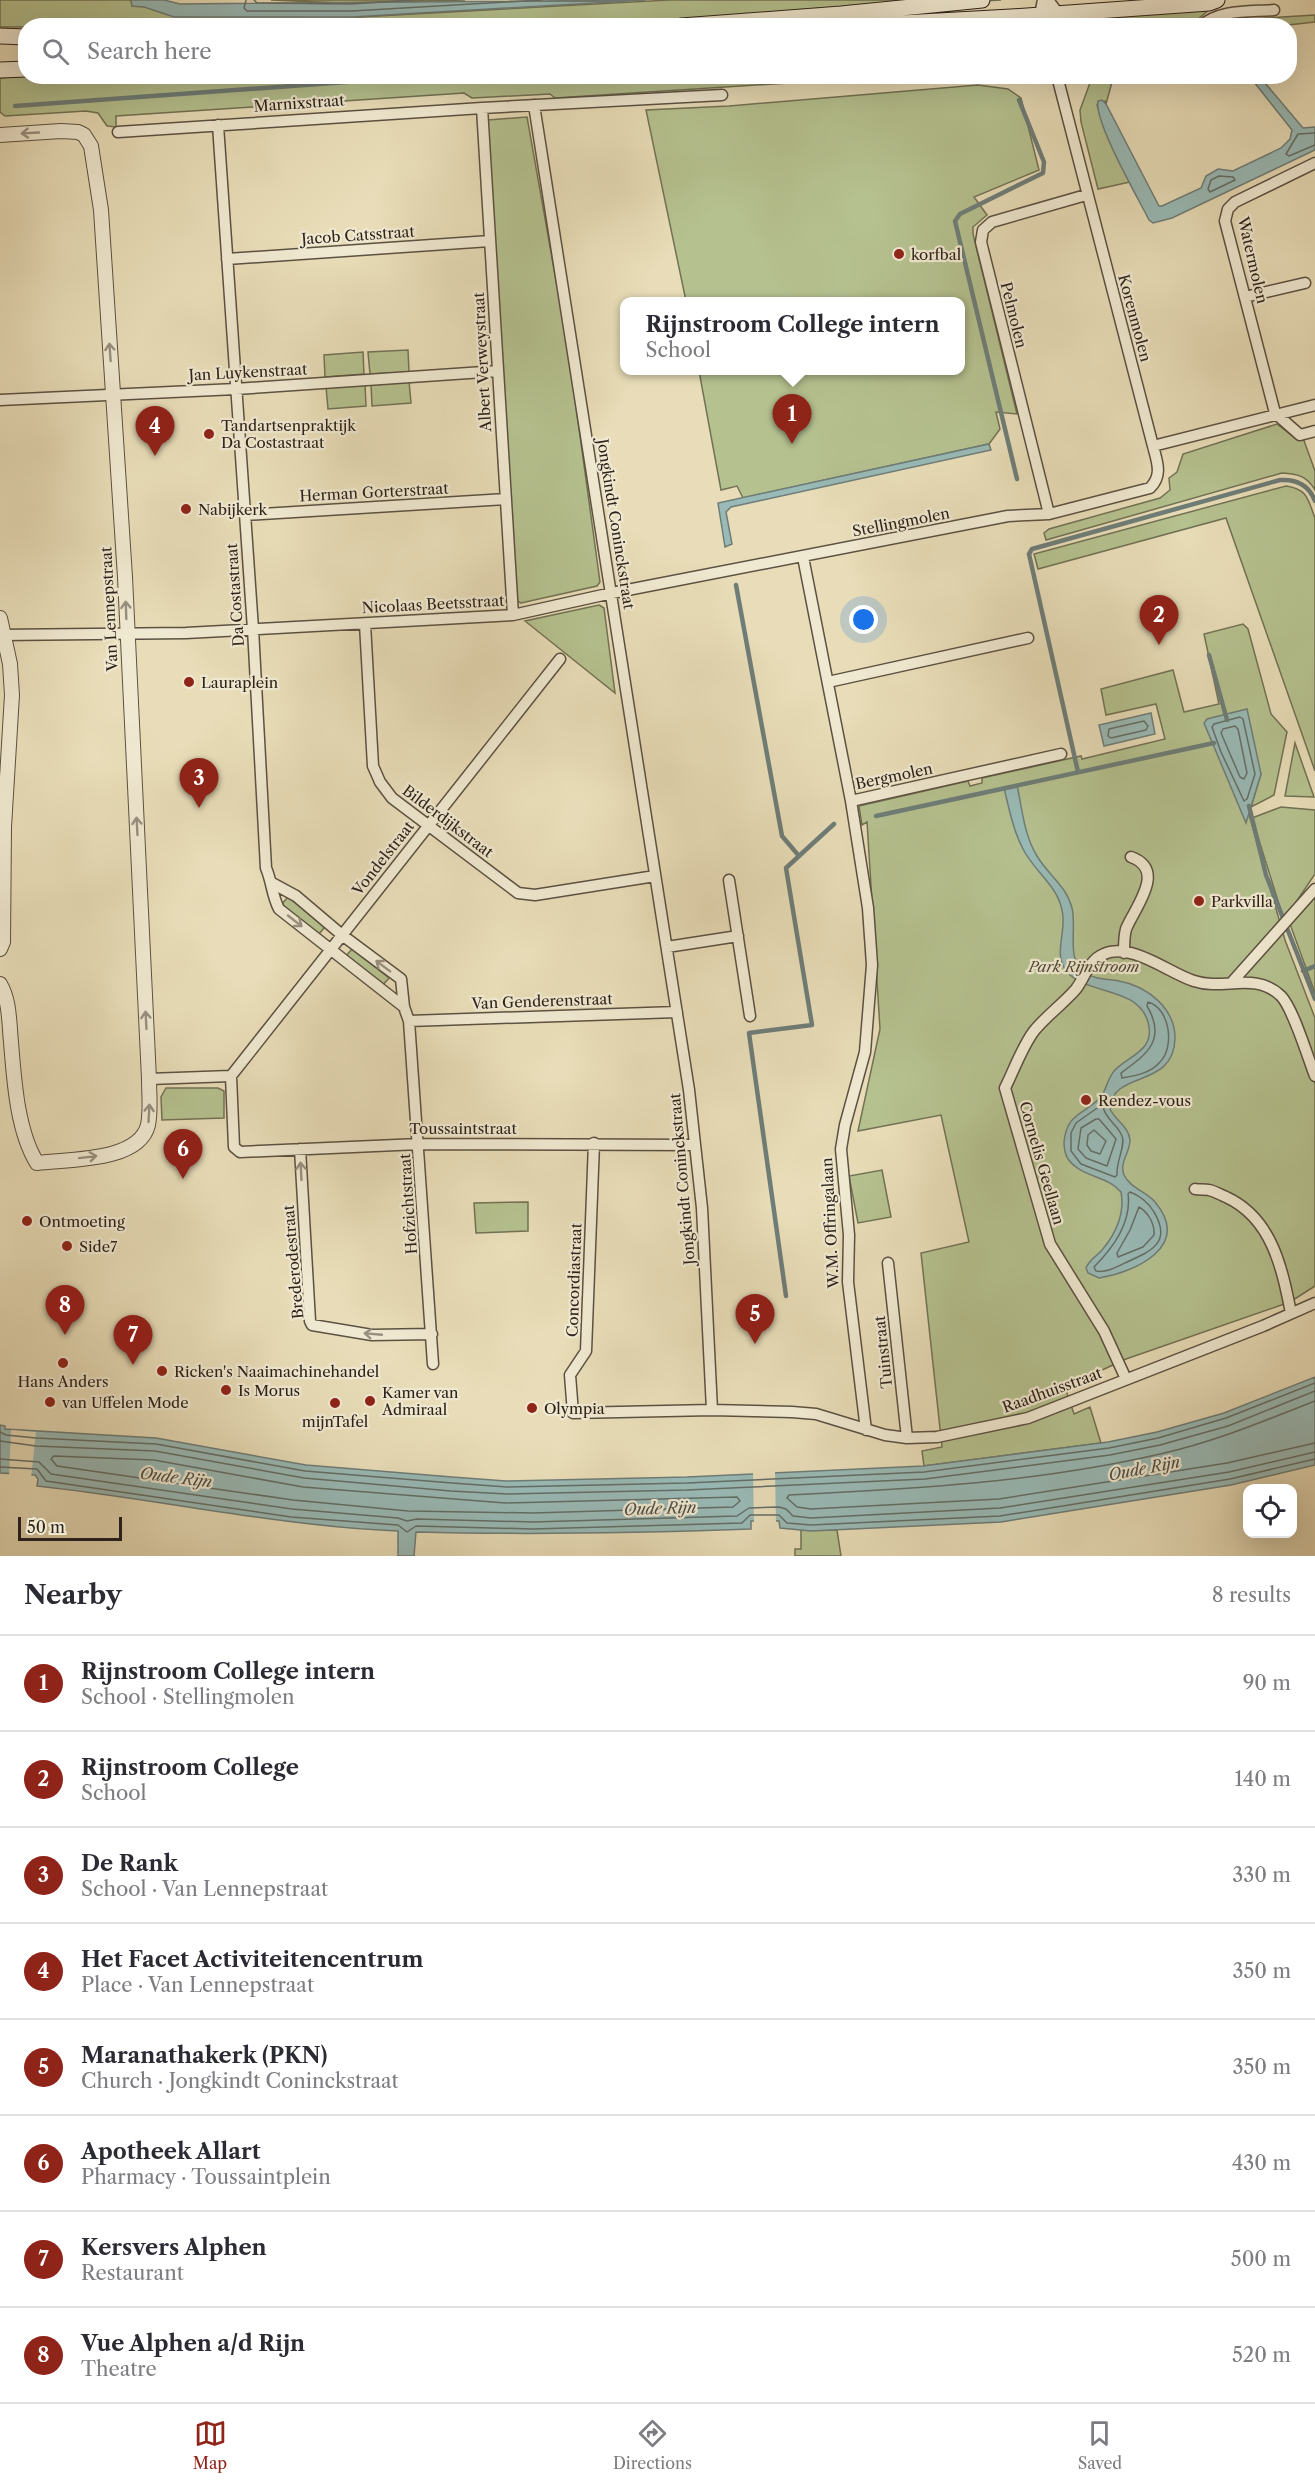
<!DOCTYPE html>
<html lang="en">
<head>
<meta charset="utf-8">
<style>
	:root { --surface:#fff; --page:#f2f2f3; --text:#2b2b33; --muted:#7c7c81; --line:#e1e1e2; --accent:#8f2418 }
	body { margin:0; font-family:"Libre Caslon Text",serif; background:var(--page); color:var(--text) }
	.controls { position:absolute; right:18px; bottom:18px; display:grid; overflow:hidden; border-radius:12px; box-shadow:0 6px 24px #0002 }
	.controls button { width:54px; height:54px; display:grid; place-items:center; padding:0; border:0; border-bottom:2px solid var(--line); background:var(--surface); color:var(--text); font:30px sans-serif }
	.scale { position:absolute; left:18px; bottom:15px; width:104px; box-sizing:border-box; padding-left:6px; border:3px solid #2e221a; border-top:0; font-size:16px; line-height:21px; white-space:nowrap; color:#2e221a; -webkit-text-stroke:4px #f0e9d1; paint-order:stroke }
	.you { position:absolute; left:864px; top:620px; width:21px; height:21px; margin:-15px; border:4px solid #fff; border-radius:50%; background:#1a73e8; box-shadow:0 0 0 9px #1a73e833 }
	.badge { display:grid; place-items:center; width:39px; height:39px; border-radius:50%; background:var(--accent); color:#fff; font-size:20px; font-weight:700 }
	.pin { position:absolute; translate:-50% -50px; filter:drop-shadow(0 2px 3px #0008) }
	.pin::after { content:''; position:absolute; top:32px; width:21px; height:18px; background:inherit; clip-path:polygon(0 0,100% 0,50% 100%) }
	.popup { position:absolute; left:620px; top:297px; width:345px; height:78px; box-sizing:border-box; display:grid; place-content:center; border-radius:12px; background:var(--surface); filter:drop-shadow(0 2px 4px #0005); font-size:20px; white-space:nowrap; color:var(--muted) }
	.popup b { font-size:22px; color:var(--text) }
	.popup::after { content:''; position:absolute; left:50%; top:100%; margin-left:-12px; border:12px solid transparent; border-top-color:var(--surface) }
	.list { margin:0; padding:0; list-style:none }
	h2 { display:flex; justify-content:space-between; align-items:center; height:78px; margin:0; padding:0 24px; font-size:26px }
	h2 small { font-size:20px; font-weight:400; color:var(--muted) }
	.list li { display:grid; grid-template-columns:39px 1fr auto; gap:18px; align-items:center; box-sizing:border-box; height:96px; padding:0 24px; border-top:2px solid var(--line) }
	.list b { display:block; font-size:22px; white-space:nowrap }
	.list p { margin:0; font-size:20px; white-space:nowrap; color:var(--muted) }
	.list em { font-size:20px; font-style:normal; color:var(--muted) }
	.icon { flex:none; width:33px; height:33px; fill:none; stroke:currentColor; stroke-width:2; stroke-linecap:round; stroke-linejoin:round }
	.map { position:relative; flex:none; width:1315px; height:1556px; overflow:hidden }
	.search { position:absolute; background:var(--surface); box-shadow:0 6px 24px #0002; left:18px; right:18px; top:18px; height:66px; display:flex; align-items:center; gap:15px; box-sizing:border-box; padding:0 21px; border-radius:24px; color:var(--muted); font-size:22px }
	.sheet { height:846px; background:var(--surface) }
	nav { display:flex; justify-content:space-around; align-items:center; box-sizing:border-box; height:84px; border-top:2px solid var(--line); background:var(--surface); font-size:16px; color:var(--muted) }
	nav a { display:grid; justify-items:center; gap:3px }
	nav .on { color:var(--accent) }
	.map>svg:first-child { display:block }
	.green { fill:#b5c18f; stroke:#727254; stroke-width:1.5 }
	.water { fill:#99bab6; stroke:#6e7d78; stroke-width:1.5 }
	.pier { fill:#e8ddb8 }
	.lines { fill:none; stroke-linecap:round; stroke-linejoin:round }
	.shore { stroke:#646e68; stroke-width:1.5 }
	.stream { stroke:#6e7d78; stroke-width:4.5 }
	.minor-casing { stroke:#5c5142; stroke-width:13 }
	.tertiary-casing { stroke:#5c5142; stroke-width:16 }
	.secondary-casing { stroke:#2e221a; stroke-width:17 }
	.minor { stroke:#f0e9d1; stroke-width:10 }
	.tertiary { stroke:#f0e9d1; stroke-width:14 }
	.secondary { stroke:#f0e9d1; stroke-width:15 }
	.oneway { stroke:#998f7f }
	.poi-dot { fill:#8f2418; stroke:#f0e9d1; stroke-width:2 }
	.labels { text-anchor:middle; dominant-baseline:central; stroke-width:4.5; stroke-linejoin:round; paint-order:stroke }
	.street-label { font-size:15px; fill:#2e221a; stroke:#f0e9d1 }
	.poi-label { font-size:15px; fill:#2e221a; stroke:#f0e9d1; text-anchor:start }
	.park-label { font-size:15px; font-style:italic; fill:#504a37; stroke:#f0e9d1 }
	.water-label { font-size:16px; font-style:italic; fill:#4e5049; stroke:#f0e9d1 }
</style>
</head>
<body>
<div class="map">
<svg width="1315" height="1556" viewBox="0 0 1315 1556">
	<rect width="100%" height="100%" fill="#e8ddb8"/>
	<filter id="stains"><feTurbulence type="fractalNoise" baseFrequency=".00333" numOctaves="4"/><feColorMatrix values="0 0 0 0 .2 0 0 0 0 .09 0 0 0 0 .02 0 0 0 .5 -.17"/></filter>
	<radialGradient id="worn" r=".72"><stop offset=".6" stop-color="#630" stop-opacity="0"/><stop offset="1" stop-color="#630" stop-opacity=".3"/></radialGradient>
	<path class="green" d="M0 0H131L132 6 359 17 669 0H1001L582 26 0 27Z
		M271 0H465L341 3Z
		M1210 9 1191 25 1089 26V15Z
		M1315 15V22L1288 25 1217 26 1252 19Z
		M25 76 883 77 555 98 550 94 472 98 464 93 116 116V127L107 126 98 113 86 111 5 116 0 112V78Z
		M1112 82 1106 104 1105 101 1097 105 1109 140 1130 182 1098 189 1081 122 1080 110 1090 83Z
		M978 85 1008 89 1021 98 1039 170 974 197 987 215 973 227V234L1017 414 996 412 1000 429 989 444 743 498 737 486 721 490 699 371 960 370V302L686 301 646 110 729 106Z
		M527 117 568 348 600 582 597 586 521 603 517 601 487 126 488 120Z
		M408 350 409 372 370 374 368 352Z
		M363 352 364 374 325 377 324 355Z
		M409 381 411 403 372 406 371 384Z
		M365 384 366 406 328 409 326 387Z
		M1277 424 1295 438H1303L1315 471V490C1307 476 1298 474 1282 473L1046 540 1044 533 1049 529 1160 498 1170 490 1169 478 1177 472 1183 454Z
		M1286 486C1308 489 1308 500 1315 518V771L1226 518 1038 569 1034 554Z
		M599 605 604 608 615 693 525 621Z
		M1243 624 1248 629 1271 714 1287 732 1274 795 1251 807 1261 774 1223 724 1285 940 1315 1018V1286L1290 1302 1126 1359 1065 1387 1074 1414 1090 1407 1101 1443 924 1466 922 1451 942 1447 921 1253 969 1242 941 1115 858 1131 880 1029 867 822 862 825 859 806 968 781 970 786 982 783V778L1081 756 1082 759 1165 739 1156 704 1106 715 1101 689 1173 670 1184 712 1219 704 1204 634Z
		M1295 743 1314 797 1285 796Z
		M1281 807 1315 810V874L1284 920 1252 818Z
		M1315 893V993L1290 924Z
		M288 897 325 927 318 935 281 905Z
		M352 949 389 978 382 986 345 957Z
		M166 1088H218L224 1091V1118L162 1120 161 1097Z
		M882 1170 891 1217 858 1223 849 1176Z
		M528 1202V1231L476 1233 474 1203Z
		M801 1530H837L841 1556H795V1549H801Z"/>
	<path class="water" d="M131 0H164L180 4 646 0 352 17H174L144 7 132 6Z
		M1250 77H1260L1303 128 1315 127V150L1172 218 1153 223 1149 220C1138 198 1094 122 1098 101L1102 100 1106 104 1159 206H1162L1201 188 1206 176 1218 169 1233 171 1281 148 1290 139 1292 130Z
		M989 444 991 450 731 507 726 512 732 544 725 547 718 503Z
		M1247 709 1261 774 1246 823 1204 723 1207 719Z
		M1151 713 1155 734 1104 746 1099 725Z
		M1017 785C1022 808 1024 835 1037 856 1048 875 1066 885 1072 908 1077 928 1066 960 1084 972 1094 980 1108 979 1119 981 1147 986 1175 1008 1175 1038 1174 1090 1112 1069 1110 1109 1115 1120 1129 1127 1130 1140 1130 1153 1119 1162 1124 1175 1130 1188 1147 1192 1155 1202 1192 1246 1136 1272 1099 1278L1088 1273 1086 1268C1089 1260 1097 1256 1102 1250 1116 1234 1125 1213 1121 1192 1107 1175 1082 1178 1068 1159 1065 1154 1064 1148 1064 1142 1067 1113 1083 1115 1100 1098 1107 1090 1107 1078 1115 1070 1130 1055 1156 1050 1148 1022 1138 988 1094 995 1070 975 1050 957 1068 932 1062 910 1057 885 1034 871 1023 849 1013 830 1009 808 1004 788Z
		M1315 1377V1465L1231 1485 1001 1522 811 1531 780 1528 779 1521H751V1529C639 1533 527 1535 416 1532L414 1556H398V1531C277 1526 158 1499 37 1486L38 1479 35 1475 0 1473V1425L5 1426V1429L156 1438 306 1465 452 1477 506 1481 687 1477 923 1466 1108 1442 1157 1432 1224 1413Z"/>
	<path class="pier" d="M11 1430 36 1432 31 1478 9 1476Z
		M775 1471 776 1524H754L753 1472Z"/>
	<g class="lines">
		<path class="shore" d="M246 0 244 8 247 11H352L542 0
			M254 0 257 3 351 4 412 0
			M1315 133 1298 134 1286 154 1289 156 1315 145
			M1219 176 1233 177 1235 180 1210 192 1208 189 1211 180Z
			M1240 717 1243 719 1255 774 1247 799 1244 801 1221 752 1212 727 1214 724Z
			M1144 721 1148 726 1146 730 1111 738 1108 736 1109 729Z
			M1235 726 1238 729 1247 773 1244 779 1240 777 1221 733 1223 729Z
			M1148 1002C1170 1008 1175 1047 1160 1062 1151 1073 1135 1076 1122 1078L1121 1073C1147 1054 1167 1040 1147 1006Z
			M1100 1106 1103 1107C1106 1120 1118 1125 1122 1136 1126 1145 1116 1161 1117 1175L1115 1177 1081 1164 1071 1151V1133L1076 1123Z
			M1096 1119H1099L1116 1139 1107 1166 1086 1158 1078 1149 1081 1128Z
			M1094 1130 1106 1141 1100 1154 1091 1151 1087 1145 1088 1135Z
			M1130 1192C1139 1195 1149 1203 1154 1212 1172 1242 1152 1251 1127 1262 1117 1267 1106 1273 1096 1271L1094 1267C1113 1248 1132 1223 1128 1194Z
			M1139 1207C1148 1212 1155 1224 1154 1235L1143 1247 1118 1257 1117 1253 1130 1230Z
			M1315 1401C1264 1421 1214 1442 1160 1454 1040 1482 913 1489 789 1495L787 1498 797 1507 811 1509 999 1499 1227 1463 1315 1443
			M0 1432 6 1435 36 1438 156 1444 305 1471 452 1483 507 1487 687 1483 924 1472 1109 1448 1158 1438 1226 1418 1315 1383
			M0 1441 36 1446 155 1451 304 1478 451 1491 507 1494 687 1490 925 1479 1110 1455 1160 1445 1228 1426 1315 1391
			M54 1456 154 1460 303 1487 505 1503 737 1497 740 1501 733 1507 533 1513 408 1511 293 1500 57 1466 51 1459Z
			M0 1459 39 1462 51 1474 292 1509 398 1518 407 1521 417 1519 533 1522 737 1516 749 1508 779 1507 786 1509 793 1516 811 1518 1000 1508 1229 1472 1315 1452
			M0 1467 37 1469 46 1481 291 1517 398 1525 407 1532 416 1526 533 1529 742 1523 750 1515H779L787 1523 811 1525 1000 1516 1230 1479 1315 1459"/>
		<path class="stream" d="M15 106 428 76
			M1017 479 955 221 960 214 1043 173 1044 162 1019 100
			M736 585 782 836 799 856 786 868 812 1025 749 1033 786 1296
			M1209 655 1227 720
			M1078 772 1029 554 1032 549 1280 480C1296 479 1309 485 1315 501
			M1249 806 1266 875 1315 999
			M876 816 1214 743
			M799 856 834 824
			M1303 971 1315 966"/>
		<g class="minor-casing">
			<path id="minor" d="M1048 0 1058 13 1059 26
				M1040 26V15L1043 0
				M1201 26C1220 9 1250 12 1274 10
				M1057 76 1153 446 1315 405
				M534 105 689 1090 702 1208 712 1410
				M482 108 513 615
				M218 125 253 629 266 868C272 882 272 896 279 909L404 1007
				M118 132 482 108 722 95
				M1315 163 1235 202 1228 209 1225 221 1275 413 1300 435 1315 431
				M227 259 490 241
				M1245 297 1305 283
				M0 400 236 389 498 371
				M1049 514 981 242 983 230 992 222 1086 195
				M245 515 506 499
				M803 557 851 801 868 908 872 965 865 1052 845 1125 841 1149 849 1235 848 1282 866 1430
				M365 624 373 766 380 782 392 798 518 893 535 895 655 876
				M0 635 186 633 513 615 612 593 1008 516 1049 514 1150 488C1163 475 1157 462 1153 446
				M828 682 1028 638
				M851 801 1061 754
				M729 880 750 1016
				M272 883 296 896 342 935 401 979 404 1007 409 1021 433 1364
				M667 947 738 936
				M1124 953C1124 945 1124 936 1126 929 1135 907 1167 870 1131 857
				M1233 981 1315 889
				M409 1021 677 1012
				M231 1076 560 659
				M149 1079 231 1076 234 1147 240 1152 419 1144 694 1145
				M594 1143 586 1351 570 1375 573 1413 712 1410 792 1412 816 1414 885 1435 907 1438 937 1437 1028 1418 1263 1326 1315 1303
				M300 1149 310 1321 312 1325 372 1335 432 1334
				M1195 1189C1199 1190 1205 1189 1209 1190 1214 1191 1221 1195 1226 1197 1272 1218 1282 1268 1291 1313
				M888 1263 907 1438
				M1126 1379 1104 1331 1050 1244 1005 1088C1014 1070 1022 1047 1034 1031 1046 1016 1063 1004 1076 989 1085 977 1089 960 1104 954 1131 942 1169 973 1194 981 1224 991 1255 971 1281 996 1293 1008 1308 1058 1315 1076"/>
		</g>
		<g class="tertiary-casing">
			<path id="tertiary" d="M0 135 61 131 78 132 84 135 91 146 101 210 125 577 149 1079C149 1094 151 1110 148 1125 139 1162 68 1159 37 1163 17 1131 14 1079 11 1042 9 1023 10 1001 0 984
				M0 618 10 664 12 695 4 827 3 942 0 949"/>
		</g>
		<g class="secondary-casing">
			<path id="secondary" d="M681 26 841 14 982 0
				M848 26 1011 17 1209 3 1217 0
				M0 36 26 37
				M0 70 26 69"/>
		</g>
		<use href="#minor" class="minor"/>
		<use href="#tertiary" class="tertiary"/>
		<use href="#secondary" class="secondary"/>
	</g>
	<defs><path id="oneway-shaft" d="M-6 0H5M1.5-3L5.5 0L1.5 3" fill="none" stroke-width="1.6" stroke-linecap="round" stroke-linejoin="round" transform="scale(1.5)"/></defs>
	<g class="oneway">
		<use href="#oneway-shaft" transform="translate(30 133) rotate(177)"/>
		<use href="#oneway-shaft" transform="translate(110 352) rotate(-94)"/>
		<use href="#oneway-shaft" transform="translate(126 610) rotate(-92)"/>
		<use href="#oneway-shaft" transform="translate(137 826) rotate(-93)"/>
		<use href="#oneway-shaft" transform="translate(295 921) rotate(38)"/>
		<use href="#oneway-shaft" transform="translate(383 966) rotate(-143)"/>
		<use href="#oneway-shaft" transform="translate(146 1020) rotate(-93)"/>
		<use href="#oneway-shaft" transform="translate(149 1113) rotate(-87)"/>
		<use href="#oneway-shaft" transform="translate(88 1157) rotate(-7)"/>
		<use href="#oneway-shaft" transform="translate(301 1171) rotate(-93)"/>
		<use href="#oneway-shaft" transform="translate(373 1334) rotate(-175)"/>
	</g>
	<g class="poi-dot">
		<circle cx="899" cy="254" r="6"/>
		<circle cx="209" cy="434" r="6"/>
		<circle cx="186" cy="509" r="6"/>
		<circle cx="189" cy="682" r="6"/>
		<circle cx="1199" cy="901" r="6"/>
		<circle cx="1086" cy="1100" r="6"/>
		<circle cx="27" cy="1221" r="6"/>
		<circle cx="67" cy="1246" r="6"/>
		<circle cx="63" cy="1363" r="6"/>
		<circle cx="162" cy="1371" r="6"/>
		<circle cx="226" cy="1390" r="6"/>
		<circle cx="370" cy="1401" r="6"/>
		<circle cx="50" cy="1402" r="6"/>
		<circle cx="335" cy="1403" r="6"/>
		<circle cx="532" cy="1408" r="6"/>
	</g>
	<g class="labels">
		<g class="street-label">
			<text transform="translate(299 103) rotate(-4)">Marnixstraat</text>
			<text transform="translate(358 235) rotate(-4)">Jacob Catsstraat</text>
			<text transform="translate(1253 260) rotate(77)">Watermolen</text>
			<text transform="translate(1014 315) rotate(76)">Pelmolen</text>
			<text transform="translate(1135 318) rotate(75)">Korenmolen</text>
			<text transform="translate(482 362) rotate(-93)">Albert Verweystraat</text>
			<text transform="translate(248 372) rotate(-3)">Jan Luykenstraat</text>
			<text transform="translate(374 492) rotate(-3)">Herman Gorterstraat</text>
			<text transform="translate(901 522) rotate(-11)">Stellingmolen</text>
			<text transform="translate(616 524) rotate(81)">Jongkindt Coninckstraat</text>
			<text transform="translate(235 595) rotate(-94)">Da Costastraat</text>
			<text transform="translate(433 604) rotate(-3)">Nicolaas Beetsstraat</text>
			<text transform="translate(109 609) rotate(-93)">Van Lennepstraat</text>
			<text transform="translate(894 776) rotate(-12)">Bergmolen</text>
			<text transform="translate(448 821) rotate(37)">Bilderdijkstraat</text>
			<text transform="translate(383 858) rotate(-52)">Vondelstraat</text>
			<text transform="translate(542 1001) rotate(-2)">Van Genderenstraat</text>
			<text x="463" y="1128">Toussaintstraat</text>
			<text transform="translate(1042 1163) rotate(74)">Cornelis Geellaan</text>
			<text transform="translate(682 1179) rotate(-95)">Jongkindt Coninckstraat</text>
			<text transform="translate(408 1204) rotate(-94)">Hofzichtstraat</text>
			<text transform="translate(830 1223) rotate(-93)">W.M. Offringalaan</text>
			<text transform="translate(293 1262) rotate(-95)">Brederodestraat</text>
			<text transform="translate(574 1280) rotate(-88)">Concordiastraat</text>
			<text transform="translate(883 1352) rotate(-96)">Tuinstraat</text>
			<text transform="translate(1052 1390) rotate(-20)">Raadhuisstraat</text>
		</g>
		<g class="poi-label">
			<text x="911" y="254">korfbal</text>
			<text x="221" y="425">Tandartsenpraktijk<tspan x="221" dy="17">Da Costastraat</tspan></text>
			<text x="198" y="509">Nabijkerk</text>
			<text x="201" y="682">Lauraplein</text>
			<text x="1211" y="901">Parkvilla</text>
			<text x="1098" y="1100">Rendez-vous</text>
			<text x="39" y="1221">Ontmoeting</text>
			<text x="79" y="1246">Side7</text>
			<text x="174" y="1371">Ricken's Naaimachinehandel</text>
			<text x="63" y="1381" text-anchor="middle">Hans Anders</text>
			<text x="238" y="1390">Is Morus</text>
			<text x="382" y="1392">Kamer van<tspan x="382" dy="17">Admiraal</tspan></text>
			<text x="62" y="1402">van Uffelen Mode</text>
			<text x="544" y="1408">Olympia</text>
			<text x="335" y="1421" text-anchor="middle">mijnTafel</text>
		</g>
		<g class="park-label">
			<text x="1084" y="966">Park Rijnstroom</text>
		</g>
		<g class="water-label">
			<text transform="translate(1144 1468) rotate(-11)">Oude Rijn</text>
			<text transform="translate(176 1477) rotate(7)">Oude Rijn</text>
			<text transform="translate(660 1508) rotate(-2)">Oude Rijn</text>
		</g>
	</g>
	<rect width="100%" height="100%" filter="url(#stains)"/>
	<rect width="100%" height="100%" fill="url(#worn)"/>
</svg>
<div class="controls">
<button><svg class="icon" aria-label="locate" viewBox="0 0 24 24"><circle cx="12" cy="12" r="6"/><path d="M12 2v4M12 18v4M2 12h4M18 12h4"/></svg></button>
</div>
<div class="scale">50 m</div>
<div class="you"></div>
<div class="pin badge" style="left:792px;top:444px">1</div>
<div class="popup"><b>Rijnstroom College intern</b>School</div>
<div class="pin badge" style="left:1159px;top:645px">2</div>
<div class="pin badge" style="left:199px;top:808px">3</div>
<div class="pin badge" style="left:155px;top:456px">4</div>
<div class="pin badge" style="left:755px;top:1344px">5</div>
<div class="pin badge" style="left:183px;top:1179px">6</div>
<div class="pin badge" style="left:133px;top:1365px">7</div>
<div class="pin badge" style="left:65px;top:1335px">8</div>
<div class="search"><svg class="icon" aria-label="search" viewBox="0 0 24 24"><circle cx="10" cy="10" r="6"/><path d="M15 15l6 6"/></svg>Search here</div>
</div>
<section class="sheet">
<h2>Nearby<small>8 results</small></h2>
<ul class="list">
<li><span class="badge">1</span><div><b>Rijnstroom College intern</b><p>School · Stellingmolen</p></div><em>90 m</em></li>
<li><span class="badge">2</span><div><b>Rijnstroom College</b><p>School</p></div><em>140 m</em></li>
<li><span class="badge">3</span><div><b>De Rank</b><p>School · Van Lennepstraat</p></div><em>330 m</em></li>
<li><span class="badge">4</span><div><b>Het Facet Activiteitencentrum</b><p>Place · Van Lennepstraat</p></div><em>350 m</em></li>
<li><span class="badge">5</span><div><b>Maranathakerk (PKN)</b><p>Church · Jongkindt Coninckstraat</p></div><em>350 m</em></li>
<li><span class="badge">6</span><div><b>Apotheek Allart</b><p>Pharmacy · Toussaintplein</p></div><em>430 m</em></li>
<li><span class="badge">7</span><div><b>Kersvers Alphen</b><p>Restaurant</p></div><em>500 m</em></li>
<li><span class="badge">8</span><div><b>Vue Alphen a/d Rijn</b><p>Theatre</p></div><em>520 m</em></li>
</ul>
</section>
<nav>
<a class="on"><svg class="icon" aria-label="map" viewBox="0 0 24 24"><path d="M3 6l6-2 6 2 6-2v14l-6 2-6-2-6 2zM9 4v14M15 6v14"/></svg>Map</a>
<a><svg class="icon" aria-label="directions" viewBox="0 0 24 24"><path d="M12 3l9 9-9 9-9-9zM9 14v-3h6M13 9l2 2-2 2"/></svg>Directions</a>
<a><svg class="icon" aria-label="saved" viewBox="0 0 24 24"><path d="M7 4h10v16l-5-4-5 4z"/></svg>Saved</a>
</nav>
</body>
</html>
